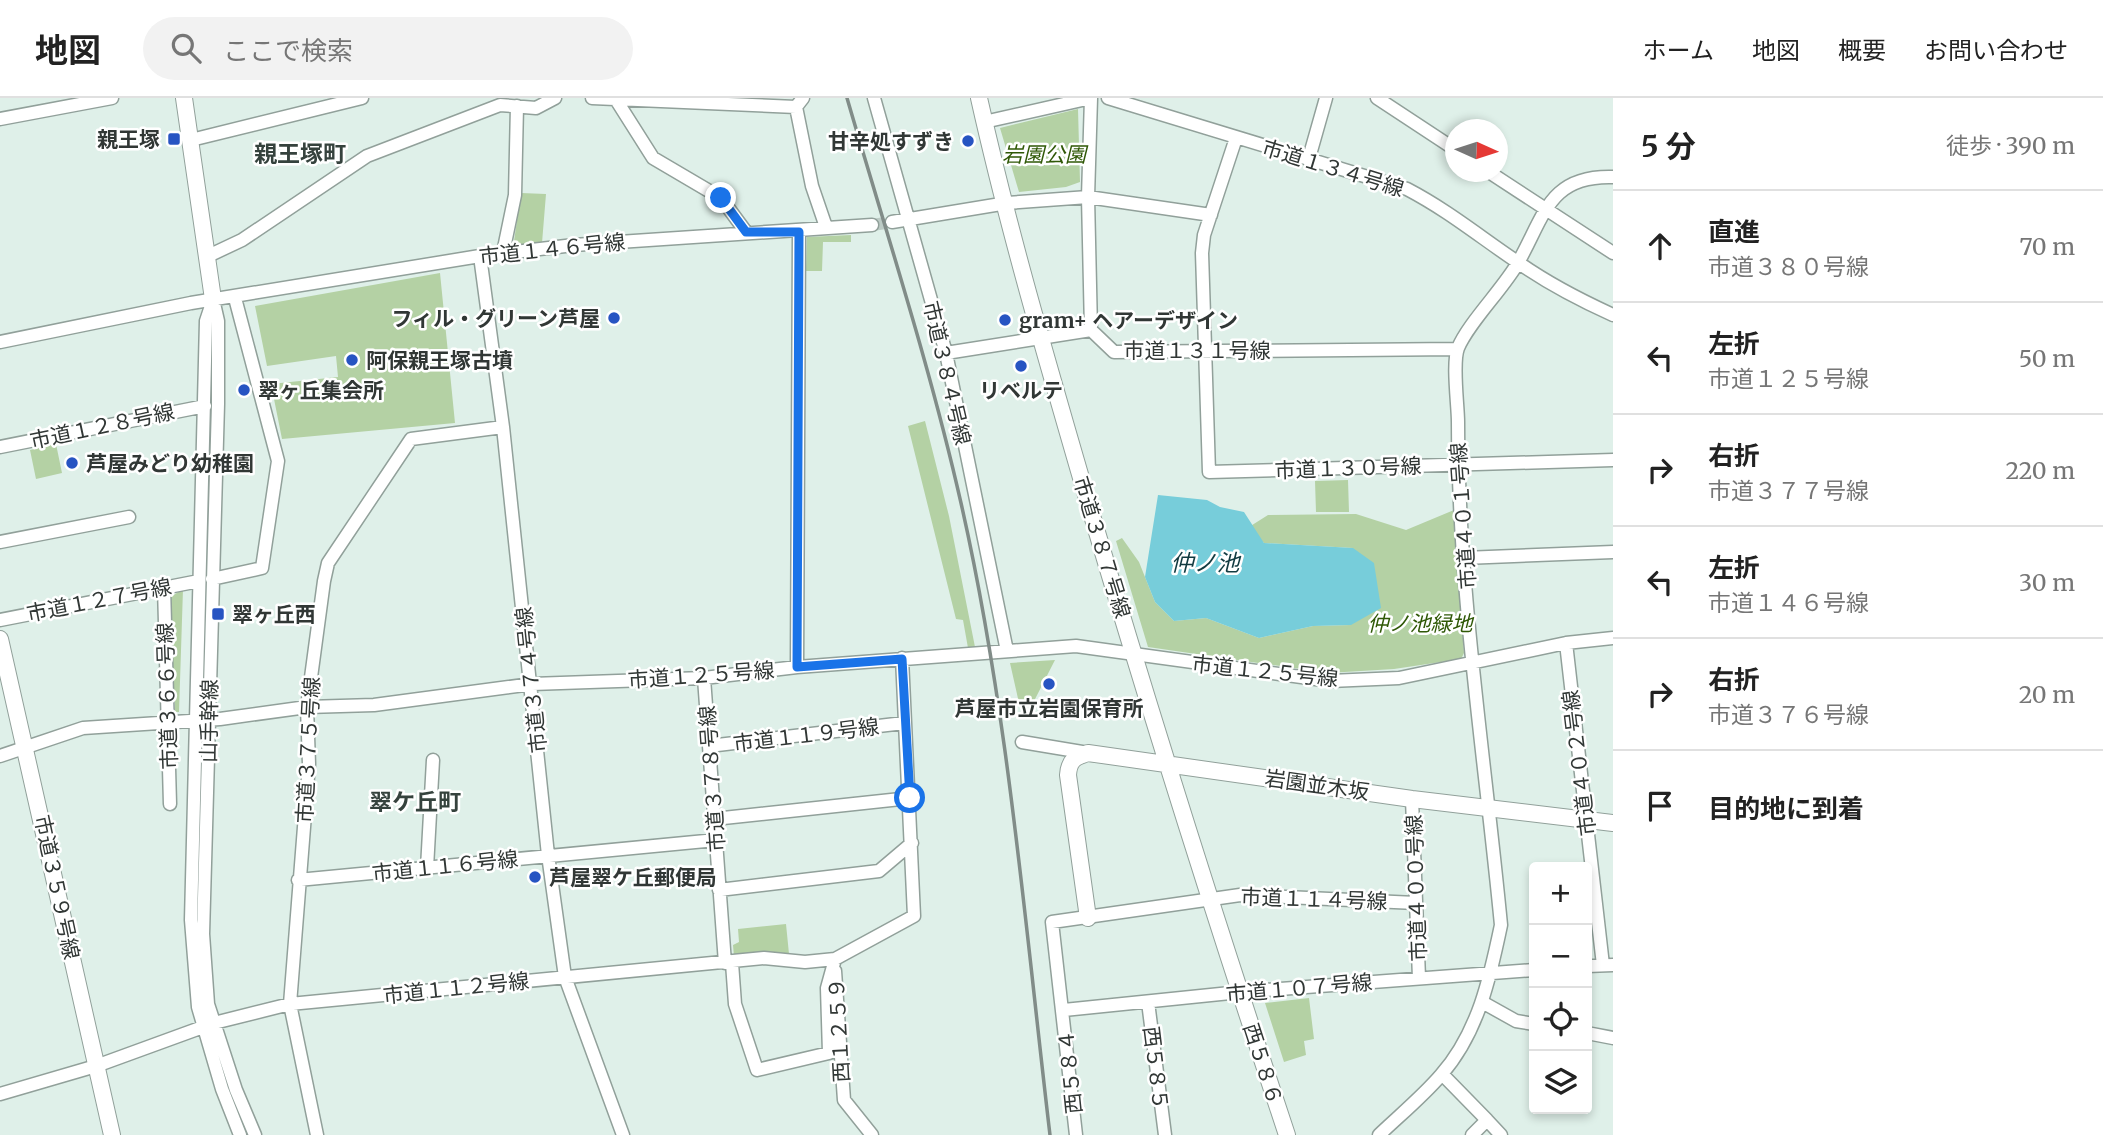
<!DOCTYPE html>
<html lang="ja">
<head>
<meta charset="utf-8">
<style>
	:root { --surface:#fff; --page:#f2f2f2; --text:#222; --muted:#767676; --line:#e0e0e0 }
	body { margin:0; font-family:Merriweather,"Noto Sans JP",serif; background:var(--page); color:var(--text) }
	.controls { position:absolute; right:21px; bottom:21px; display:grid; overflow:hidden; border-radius:7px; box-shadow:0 4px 10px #0003 }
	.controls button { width:63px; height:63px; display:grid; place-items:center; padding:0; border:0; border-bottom:2px solid var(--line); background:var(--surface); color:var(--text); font:35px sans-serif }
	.compass { position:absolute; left:1445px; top:21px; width:63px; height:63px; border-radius:50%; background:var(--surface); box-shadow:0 4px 10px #0003; rotate:93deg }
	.stop { position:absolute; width:21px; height:21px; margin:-16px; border:5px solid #1a73e8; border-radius:50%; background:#fff }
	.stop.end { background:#1a73e8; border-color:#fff; box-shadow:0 2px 7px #0008 }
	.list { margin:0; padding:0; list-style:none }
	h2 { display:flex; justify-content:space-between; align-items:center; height:91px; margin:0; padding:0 28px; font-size:30px }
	h2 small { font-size:23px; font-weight:400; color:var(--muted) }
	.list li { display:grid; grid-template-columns:46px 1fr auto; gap:21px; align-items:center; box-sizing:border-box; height:112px; padding:0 28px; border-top:2px solid var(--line) }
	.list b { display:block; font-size:26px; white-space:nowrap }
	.list p { margin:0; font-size:23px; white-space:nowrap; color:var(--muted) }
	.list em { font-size:23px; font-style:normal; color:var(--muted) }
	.icon { flex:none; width:38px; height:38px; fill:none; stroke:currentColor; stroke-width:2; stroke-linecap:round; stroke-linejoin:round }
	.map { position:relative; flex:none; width:1613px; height:1037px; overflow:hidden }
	header { display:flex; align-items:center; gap:42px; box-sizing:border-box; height:98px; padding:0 35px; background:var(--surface); border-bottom:2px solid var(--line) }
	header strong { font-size:33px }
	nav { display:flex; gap:38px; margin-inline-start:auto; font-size:24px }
	.search { width:490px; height:63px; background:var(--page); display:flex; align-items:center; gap:18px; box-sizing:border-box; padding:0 24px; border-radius:38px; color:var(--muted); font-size:26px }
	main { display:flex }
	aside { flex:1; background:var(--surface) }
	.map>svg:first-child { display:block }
	.green { fill:#b4d1a4 }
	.water { fill:#77cdda }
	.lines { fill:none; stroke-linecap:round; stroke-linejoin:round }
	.minor-tunnel { stroke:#bccbc5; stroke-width:12; stroke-dasharray:12 6; stroke-linecap:butt }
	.minor-casing { stroke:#91a09a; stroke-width:15 }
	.tertiary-casing { stroke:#91a09a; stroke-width:18 }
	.minor { stroke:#fff; stroke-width:12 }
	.tertiary { stroke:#fff; stroke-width:16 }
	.rail { stroke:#818c88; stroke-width:3.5 }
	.route { stroke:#1a73e8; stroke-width:9 }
	.poi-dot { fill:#2754c2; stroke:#fff; stroke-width:2.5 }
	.labels { text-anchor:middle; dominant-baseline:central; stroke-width:5; stroke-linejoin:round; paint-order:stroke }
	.poi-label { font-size:21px; font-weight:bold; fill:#313735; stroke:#fff; text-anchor:start }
	.park-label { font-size:21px; font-style:italic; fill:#2f5806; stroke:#fff }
	.street-label { font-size:21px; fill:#313735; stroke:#fff }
	.neighbourhood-label { font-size:23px; font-weight:bold; fill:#35423d; stroke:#fff }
	.water-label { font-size:23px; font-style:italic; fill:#113a40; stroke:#fff }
</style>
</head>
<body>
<header>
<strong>地図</strong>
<div class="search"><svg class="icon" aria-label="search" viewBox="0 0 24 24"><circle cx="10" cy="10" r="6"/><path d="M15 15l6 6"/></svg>ここで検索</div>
<nav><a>ホーム</a><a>地図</a><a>概要</a><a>お問い合わせ</a></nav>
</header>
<main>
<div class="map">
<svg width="1613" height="1037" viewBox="0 0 1613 1037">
	<rect width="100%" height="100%" fill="#dff0e9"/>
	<path class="green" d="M1078 11 1080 84 1066 89 1019 94 1000 30Z
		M521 95 546 96 542 145 513 150Z
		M851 137V144H823L822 173H806L807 139Z
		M440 175 455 325 282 341 271 286 338 279 336 258 267 268 255 208Z
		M925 323 949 418 975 549 968 550 963 522 956 521 908 328Z
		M56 346 62 375 36 381 30 352Z
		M1348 382 1349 414H1316L1315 383Z
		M1454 412 1464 555 1461 561 1394 571 1328 575 1148 549 1116 443 1122 440 1139 464 1155 504 1174 523 1206 520 1259 540 1313 528 1351 527 1353 450 1264 445 1249 429 1268 417 1356 416 1406 432Z
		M183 491 179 614H175V604H172L169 500Z
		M1055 562 1032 607 1019 605 1010 565Z
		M786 826 789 856 734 859 733 847 739 844 738 831Z
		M1309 900 1314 941 1304 943 1306 957 1284 964 1265 905Z"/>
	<path class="water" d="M1158 397 1207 402 1220 409 1244 414 1264 445 1353 450 1374 465 1381 510 1351 527 1313 528 1259 540 1206 520 1174 523 1155 504 1145 479Z"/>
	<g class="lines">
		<path class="minor-tunnel" d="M872 127 892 124"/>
		<g class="minor-casing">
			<path id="minor" d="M592 0 796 9 803 0
				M615 0 653 60 721 100 746 134
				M874 0 946 255 1007 553
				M1108 0 1407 91C1449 113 1480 139 1519 165 1549 186 1580 202 1613 217
				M1377 0 1456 52
				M796 9 812 88 826 129
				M0 21 112 0
				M984 24 1091 0 1088 99 1091 232
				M1236 40 1204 137 1202 155 1209 374 1613 362
				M191 42 362 0
				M1309 60 1326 0
				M1489 74 1613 155
				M892 124 1007 105 1088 99 1211 117
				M503 155 515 97 517 8
				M480 158 503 329 548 757 565 879 623 1037
				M206 159 242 142 367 58 500 7 536 10 555 0
				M213 201 218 223V306L203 836 208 906 236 992 255 1037
				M213 202 206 223 191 822 198 909 222 991 240 1037
				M0 244 191 205 480 158 574 147 872 127
				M946 255 1091 232 1114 254 1457 251
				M0 349 205 308
				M0 444 129 419
				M1464 460 1613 454
				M212 481 262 470 278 363 235 200
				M164 489 170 706
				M0 522 199 483
				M1566 545 1603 867
				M797 569 799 134
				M704 580 725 865
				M1022 644 1088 655
				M709 648 904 625
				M0 658 83 630 220 621 307 609 374 607 532 586 704 580 797 569 1076 548 1330 583 1399 580 1566 545 1613 540
				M1412 701 1419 880
				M714 721 910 700
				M427 770 433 662
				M298 782 716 742
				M719 792 879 773 912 745
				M732 865 735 906 757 972 829 955 827 890 835 861
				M1587 868 1613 867
				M835 873 844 1002 872 1037
				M1148 904 1165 1037
				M1482 904 1516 923 1534 926
				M1064 912 1240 894 1534 872
				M1587 935 1613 940
				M1442 976 1487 1022 1472 1037
				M0 996 96 968 214 925 290 906 764 860 805 864 835 861 914 818 902 560
				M1487 1022 1501 1037
				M317 1037 290 906 309 666 307 609 324 483 328 465 411 341 503 329
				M1076 1037 1052 824 1240 797 1416 805
				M1379 1037C1400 1017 1423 998 1441 977 1478 935 1490 880 1501 827 1485 660 1458 492 1458 324 1458 307 1452 265 1458 250 1469 224 1504 190 1519 163 1545 116 1550 77 1613 79"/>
		</g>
		<g class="tertiary-casing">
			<path id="tertiary" d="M184 0 213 201
				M979 0C1007 125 1043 249 1079 373 1144 596 1214 817 1287 1037
				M0 541 112 1037
				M1088 820 1068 677C1069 662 1075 659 1088 655L1412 701 1613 725"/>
		</g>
		<use href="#minor" class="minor"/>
		<use href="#tertiary" class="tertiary"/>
		<path class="rail" d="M847 0C886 134 930 268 961 405 1008 612 1025 827 1050 1037"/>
	</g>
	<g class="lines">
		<path class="route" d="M721 100 746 134H799L797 569 902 561 910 700"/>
	</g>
	<g class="poi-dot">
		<rect x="167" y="34" width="14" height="14" rx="3.5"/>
		<circle cx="968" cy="43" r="7"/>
		<circle cx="614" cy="220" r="7"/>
		<circle cx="1005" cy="222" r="7"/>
		<circle cx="352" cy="262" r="7"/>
		<circle cx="1021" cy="268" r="7"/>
		<circle cx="244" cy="292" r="7"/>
		<circle cx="72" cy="365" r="7"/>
		<rect x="211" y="509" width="14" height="14" rx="3.5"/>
		<circle cx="1049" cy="586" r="7"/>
		<circle cx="535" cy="779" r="7"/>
	</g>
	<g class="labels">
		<g class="poi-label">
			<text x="160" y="41" text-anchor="end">親王塚</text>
			<text x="954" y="43" text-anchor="end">甘辛処すずき</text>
			<text x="600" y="220" text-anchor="end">フィル・グリーン芦屋</text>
			<text x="1019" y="222">gram+ ヘアーデザイン</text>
			<text x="366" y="262">阿保親王塚古墳</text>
			<text x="258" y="292">翠ヶ丘集会所</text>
			<text x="1021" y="292" text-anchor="middle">リベルテ</text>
			<text x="86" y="365">芦屋みどり幼稚園</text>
			<text x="232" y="516">翠ヶ丘西</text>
			<text x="1049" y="610" text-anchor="middle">芦屋市立岩園保育所</text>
			<text x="549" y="779">芦屋翠ケ丘郵便局</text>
		</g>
		<g class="park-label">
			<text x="1044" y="56">岩園公園</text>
			<text x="1420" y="525">仲ノ池緑地</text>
		</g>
		<g class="street-label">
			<text transform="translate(1333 70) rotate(17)">市道１３４号線</text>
			<text transform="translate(552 151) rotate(-6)">市道１４６号線</text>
			<text x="1197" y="252">市道１３１号線</text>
			<text transform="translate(947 275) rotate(77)">市道３８４号線</text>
			<text transform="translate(102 328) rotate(-12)">市道１２８号線</text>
			<text transform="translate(1348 370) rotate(-2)">市道１３０号線</text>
			<text transform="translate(1463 418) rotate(-94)">市道４０１号線</text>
			<text transform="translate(1102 449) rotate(73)">市道３８７号線</text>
			<text transform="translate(99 502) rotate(-11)">市道１２７号線</text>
			<text transform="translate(1265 573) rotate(6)">市道１２５号線</text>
			<text transform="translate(701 577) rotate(-4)">市道１２５号線</text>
			<text transform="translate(531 582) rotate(-96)">市道３７４号線</text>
			<text transform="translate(167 598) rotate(-92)">市道３６６号線</text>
			<text transform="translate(209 623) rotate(-89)">山手幹線</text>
			<text transform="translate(806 637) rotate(-7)">市道１１９号線</text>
			<text transform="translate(308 652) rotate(-87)">市道３７５号線</text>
			<text transform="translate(1579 665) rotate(-97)">市道４０２号線</text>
			<text transform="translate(712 681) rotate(-94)">市道３７８号線</text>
			<text transform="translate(1317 687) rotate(8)">岩園並木坂</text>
			<text transform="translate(445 768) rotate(-6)">市道１１６号線</text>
			<text transform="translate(57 789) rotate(78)">市道３５９号線</text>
			<text transform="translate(1416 790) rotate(-92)">市道４００号線</text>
			<text transform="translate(1314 801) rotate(2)">市道１１４号線</text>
			<text transform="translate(456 890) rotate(-6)">市道１１２号線</text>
			<text transform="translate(1299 890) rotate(-5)">市道１０７号線</text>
			<text transform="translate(839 932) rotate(-93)">西１２５９</text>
			<text transform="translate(1263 966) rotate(72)">西５８６</text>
			<text transform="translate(1156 970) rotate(83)">西５８５</text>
			<text transform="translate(1070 974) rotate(-96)">西５８４</text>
		</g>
		<g class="neighbourhood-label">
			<text x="300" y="55">親王塚町</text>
			<text x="415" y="703">翠ケ丘町</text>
		</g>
		<g class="water-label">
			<text x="1205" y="464">仲ノ池</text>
		</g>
	</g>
</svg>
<div class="controls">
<button>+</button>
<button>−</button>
<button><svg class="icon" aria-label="locate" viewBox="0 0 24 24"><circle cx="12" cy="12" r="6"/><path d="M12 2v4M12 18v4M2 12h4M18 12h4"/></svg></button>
<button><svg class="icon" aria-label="layers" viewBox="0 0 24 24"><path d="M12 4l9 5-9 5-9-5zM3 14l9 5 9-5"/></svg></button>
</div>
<svg class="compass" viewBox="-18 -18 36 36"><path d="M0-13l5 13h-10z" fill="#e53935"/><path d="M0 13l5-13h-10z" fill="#767676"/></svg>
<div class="stop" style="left:910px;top:700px"></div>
<div class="stop end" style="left:721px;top:100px"></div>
</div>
<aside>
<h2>5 分<small>徒歩 · 390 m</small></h2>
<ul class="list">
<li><svg class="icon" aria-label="ahead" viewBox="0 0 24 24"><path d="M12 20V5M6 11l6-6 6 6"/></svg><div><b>直進</b><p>市道３８０号線</p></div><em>70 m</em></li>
<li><svg class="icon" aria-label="left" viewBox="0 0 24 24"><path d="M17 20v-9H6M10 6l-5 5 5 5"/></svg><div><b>左折</b><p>市道１２５号線</p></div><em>50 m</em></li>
<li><svg class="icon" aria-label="right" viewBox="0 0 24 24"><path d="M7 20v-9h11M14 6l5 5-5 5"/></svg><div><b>右折</b><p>市道３７７号線</p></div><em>220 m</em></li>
<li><svg class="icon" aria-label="left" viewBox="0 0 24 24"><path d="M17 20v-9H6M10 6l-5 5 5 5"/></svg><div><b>左折</b><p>市道１４６号線</p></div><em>30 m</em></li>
<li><svg class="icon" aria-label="right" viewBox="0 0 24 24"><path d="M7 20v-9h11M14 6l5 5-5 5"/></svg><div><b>右折</b><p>市道３７６号線</p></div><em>20 m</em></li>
<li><svg class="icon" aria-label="arrive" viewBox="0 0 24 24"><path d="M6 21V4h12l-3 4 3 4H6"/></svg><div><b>目的地に到着</b></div></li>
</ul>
</aside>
</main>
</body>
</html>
